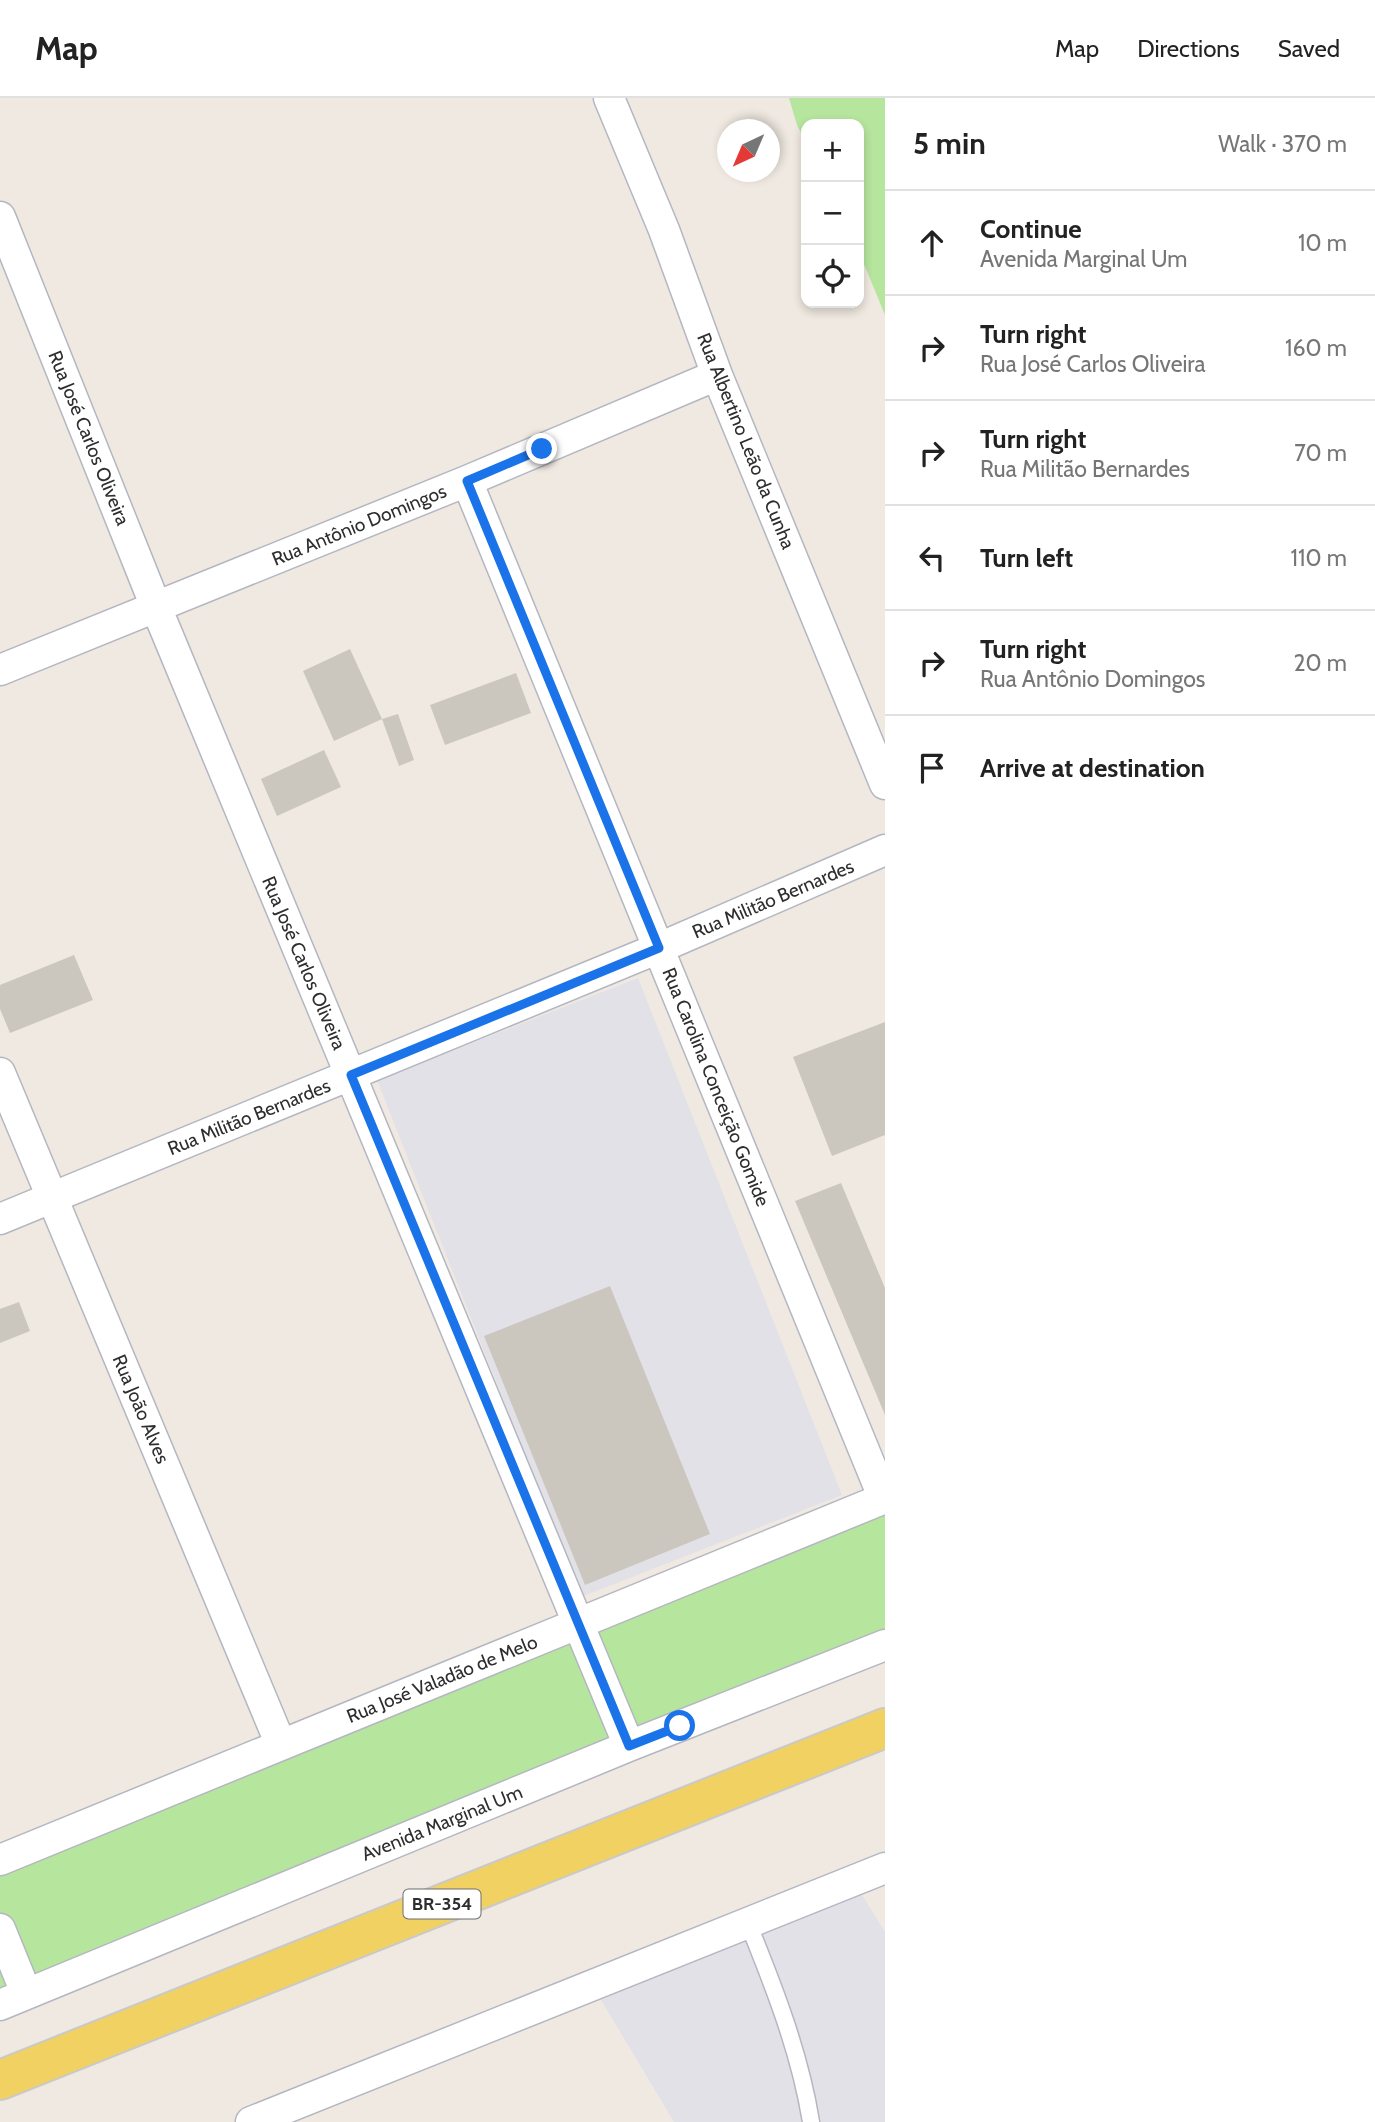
<!DOCTYPE html>
<html lang="en">
<head>
<meta charset="utf-8">
<style>
	:root { --surface:#fff; --page:#f6f6f6; --text:#222; --muted:#767676; --line:#e0e0e0 }
	body { margin:0; font-family:Cabin,sans-serif; background:var(--page); color:var(--text) }
	.controls { position:absolute; right:21px; top:21px; display:grid; overflow:hidden; border-radius:14px; box-shadow:0 4px 10px #0003 }
	.controls button { width:63px; height:63px; display:grid; place-items:center; padding:0; border:0; border-bottom:2px solid var(--line); background:var(--surface); color:var(--text); font:35px sans-serif }
	.compass { position:absolute; left:717px; top:21px; width:63px; height:63px; border-radius:50%; background:var(--surface); box-shadow:0 4px 10px #0003; rotate:224deg }
	.stop { position:absolute; width:21px; height:21px; margin:-16px; border:5px solid #1a73e8; border-radius:50%; background:#fff }
	.stop.end { background:#1a73e8; border-color:#fff; box-shadow:0 2px 7px #0008 }
	.list { margin:0; padding:0; list-style:none }
	h2 { display:flex; justify-content:space-between; align-items:center; height:91px; margin:0; padding:0 28px; font-size:30px }
	h2 small { font-size:23px; font-weight:400; color:var(--muted) }
	.list li { display:grid; grid-template-columns:46px 1fr auto; gap:21px; align-items:center; box-sizing:border-box; height:105px; padding:0 28px; border-top:2px solid var(--line) }
	.list b { display:block; font-size:26px; white-space:nowrap }
	.list p { margin:0; font-size:23px; white-space:nowrap; color:var(--muted) }
	.list em { font-size:23px; font-style:normal; color:var(--muted) }
	.icon { flex:none; width:38px; height:38px; fill:none; stroke:currentColor; stroke-width:2; stroke-linecap:round; stroke-linejoin:round }
	.map { position:relative; flex:none; width:885px; height:2024px; overflow:hidden }
	header { display:flex; align-items:center; gap:42px; box-sizing:border-box; height:98px; padding:0 35px; background:var(--surface); border-bottom:2px solid var(--line) }
	header strong { font-size:33px }
	nav { display:flex; gap:38px; margin-inline-start:auto; font-size:24px }
	main { display:flex }
	aside { flex:1; background:var(--surface) }
	.map>svg:first-child { display:block }
	.industrial { fill:#e3e1e8 }
	.green { fill:#b6e59e }
	.building { fill:#cbc7bf }
	.lines { fill:none; stroke-linecap:round; stroke-linejoin:round }
	.service-casing { stroke:#b4b7c1; stroke-width:19 }
	.minor-casing { stroke:#b4b7c1; stroke-width:33 }
	.primary-casing { stroke:#c9c9c9; stroke-width:42 }
	.service { stroke:#fff; stroke-width:16 }
	.minor { stroke:#fff; stroke-width:30 }
	.primary { stroke:#f2d163; stroke-width:38 }
	.route { stroke:#1a73e8; stroke-width:9 }
	.labels { text-anchor:middle; dominant-baseline:central; stroke-width:5; stroke-linejoin:round; paint-order:stroke }
	.shield { fill:#fff; stroke:#6d6d6d; stroke-width:2 }
	.shield-label { font-size:18px; font-weight:bold; fill:#2e2e2e }
	.street-label { font-size:19px; fill:#2e2e2e; stroke:#fff }
</style>
</head>
<body>
<header>
<strong>Map</strong>
<nav><a>Map</a><a>Directions</a><a>Saved</a></nav>
</header>
<main>
<div class="map">
<svg width="885" height="2024" viewBox="0 0 885 2024">
	<rect width="100%" height="100%" fill="#efe9e1"/>
	<path class="industrial" d="M638 880 842 1397 581 1499 377 982Z
		M859 1792 885 1834V2024H674L601 1902Z"/>
	<path class="green" d="M789 0H885V217L859 154V26H806V45L797 27Z
		M885 1400V1547L0 1907V1762Z"/>
	<path class="building" d="M350 551 382 621 334 643 303 573Z
		M516 575 531 615 445 647 430 607Z
		M398 616 414 662 399 668 382 621Z
		M324 652 341 689 277 718 261 681Z
		M74 857 93 902 10 935 0 911V887Z
		M885 924V1037L832 1058 793 959Z
		M841 1085 885 1190V1317L795 1103Z
		M610 1188 710 1436 585 1487 484 1238Z
		M19 1204 30 1233 0 1245V1211Z"/>
	<g class="lines">
		<g class="service-casing">
			<path id="service" d="M748 1825C774 1889 800 1955 811 2024"/>
		</g>
		<g class="minor-casing">
			<path id="minor" d="M609 0 664 132 717 277 885 686
				M0 119 156 509 629 1648
				M467 383 884 1401
				M0 572 467 383 717 277
				M0 975 281 1647
				M0 1121 659 850 885 752
				M0 1762 885 1400
				M0 1831 26 1895
				M0 1907 629 1648 885 1547
				M251 2024 885 1770"/>
		</g>
		<g class="primary-casing">
			<path id="primary" d="M0 1982 885 1630"/>
		</g>
		<use href="#service" class="service"/>
		<use href="#minor" class="minor"/>
		<use href="#primary" class="primary"/>
	</g>
	<g class="lines">
		<path class="route" d="M542 351 467 383 659 850 351 977 629 1648 680 1628"/>
	</g>
	<g class="labels">
		<rect class="shield" x="403.5" y="1791.5" width="77" height="29" rx="5"/>
		<g class="shield-label">
			<text x="442" y="1806">BR-354</text>
		</g>
		<g class="street-label">
			<text transform="translate(89 340) rotate(68)">Rua José Carlos Oliveira</text>
			<text transform="translate(746 343) rotate(68)">Rua Albertino Leão da Cunha</text>
			<text transform="translate(359 427) rotate(-22)">Rua Antônio Domingos</text>
			<text transform="translate(773 801) rotate(-23)">Rua Militão Bernardes</text>
			<text transform="translate(304 865) rotate(67)">Rua José Carlos Oliveira</text>
			<text transform="translate(716 989) rotate(68)">Rua Carolina Conceição Gomide</text>
			<text transform="translate(249 1019) rotate(-22)">Rua Militão Bernardes</text>
			<text transform="translate(141 1311) rotate(67)">Rua João Alves</text>
			<text transform="translate(442 1581) rotate(-22)">Rua José Valadão de Melo</text>
			<text transform="translate(442 1725) rotate(-22)">Avenida Marginal Um</text>
		</g>
	</g>
</svg>
<div class="controls">
<button>+</button>
<button>−</button>
<button><svg class="icon" aria-label="locate" viewBox="0 0 24 24"><circle cx="12" cy="12" r="6"/><path d="M12 2v4M12 18v4M2 12h4M18 12h4"/></svg></button>
</div>
<svg class="compass" viewBox="-18 -18 36 36"><path d="M0-13l5 13h-10z" fill="#e53935"/><path d="M0 13l5-13h-10z" fill="#767676"/></svg>
<div class="stop" style="left:680px;top:1628px"></div>
<div class="stop end" style="left:542px;top:351px"></div>
</div>
<aside>
<h2>5 min<small>Walk · 370 m</small></h2>
<ul class="list">
<li><svg class="icon" aria-label="ahead" viewBox="0 0 24 24"><path d="M12 20V5M6 11l6-6 6 6"/></svg><div><b>Continue</b><p>Avenida Marginal Um</p></div><em>10 m</em></li>
<li><svg class="icon" aria-label="right" viewBox="0 0 24 24"><path d="M7 20v-9h11M14 6l5 5-5 5"/></svg><div><b>Turn right</b><p>Rua José Carlos Oliveira</p></div><em>160 m</em></li>
<li><svg class="icon" aria-label="right" viewBox="0 0 24 24"><path d="M7 20v-9h11M14 6l5 5-5 5"/></svg><div><b>Turn right</b><p>Rua Militão Bernardes</p></div><em>70 m</em></li>
<li><svg class="icon" aria-label="left" viewBox="0 0 24 24"><path d="M17 20v-9H6M10 6l-5 5 5 5"/></svg><div><b>Turn left</b></div><em>110 m</em></li>
<li><svg class="icon" aria-label="right" viewBox="0 0 24 24"><path d="M7 20v-9h11M14 6l5 5-5 5"/></svg><div><b>Turn right</b><p>Rua Antônio Domingos</p></div><em>20 m</em></li>
<li><svg class="icon" aria-label="arrive" viewBox="0 0 24 24"><path d="M6 21V4h12l-3 4 3 4H6"/></svg><div><b>Arrive at destination</b></div></li>
</ul>
</aside>
</main>
</body>
</html>
